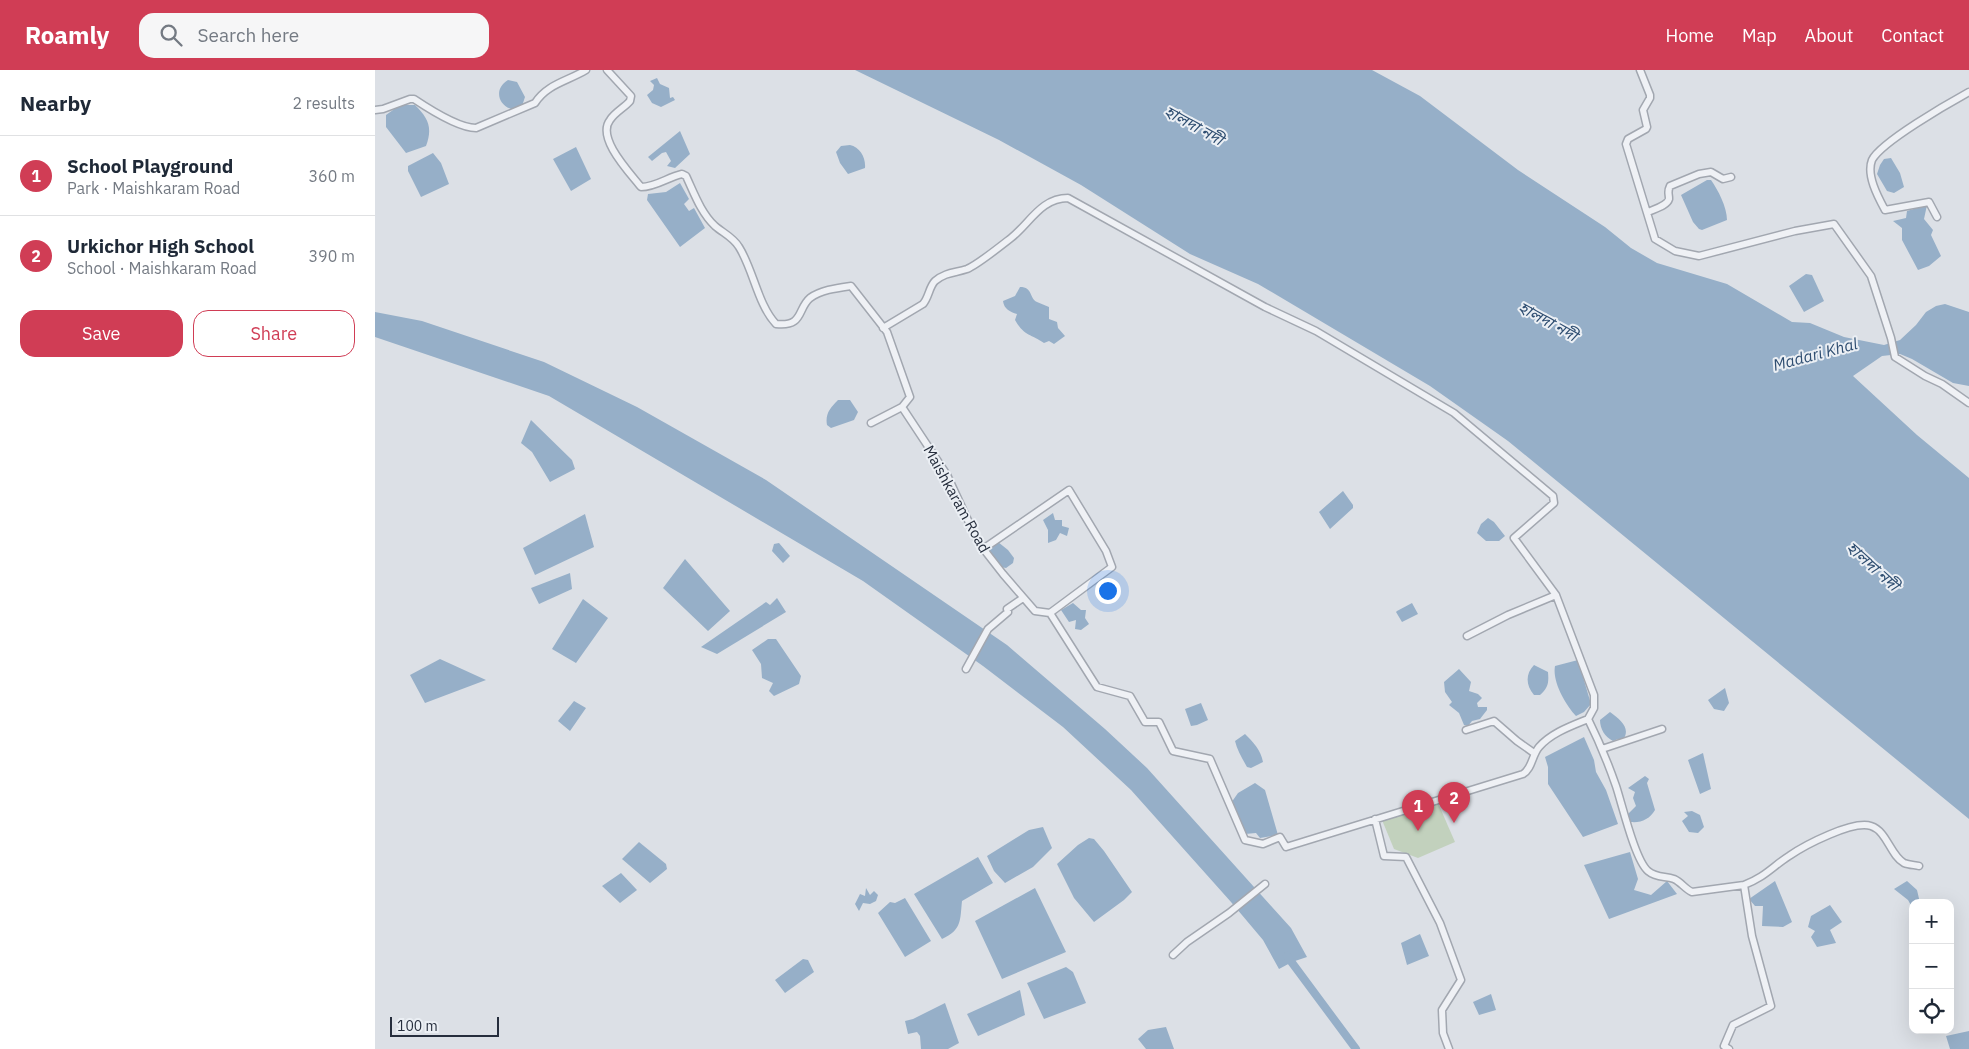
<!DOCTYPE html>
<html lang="en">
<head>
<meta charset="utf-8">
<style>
	:root { --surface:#fff; --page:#f6f6f7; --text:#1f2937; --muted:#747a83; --line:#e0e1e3; --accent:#d03d55 }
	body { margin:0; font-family:"IBM Plex Sans","Noto Sans Bengali",sans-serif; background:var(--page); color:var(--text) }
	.controls { position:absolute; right:15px; bottom:15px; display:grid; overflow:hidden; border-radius:10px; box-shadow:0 5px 20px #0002 }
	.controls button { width:45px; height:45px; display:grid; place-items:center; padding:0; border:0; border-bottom:1px solid var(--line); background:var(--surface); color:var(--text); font:25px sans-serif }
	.scale { position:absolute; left:15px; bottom:12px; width:109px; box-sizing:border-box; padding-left:5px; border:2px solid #262e3d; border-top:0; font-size:14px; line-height:18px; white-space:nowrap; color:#262e3d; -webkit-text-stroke:4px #ebeff4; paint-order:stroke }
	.you { position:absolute; left:732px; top:520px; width:18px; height:18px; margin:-12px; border:4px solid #fff; border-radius:50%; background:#1a73e8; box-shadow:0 0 0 8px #1a73e833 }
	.badge { display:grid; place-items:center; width:32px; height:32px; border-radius:50%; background:var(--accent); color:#fff; font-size:16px; font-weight:700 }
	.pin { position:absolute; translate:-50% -41px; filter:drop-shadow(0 1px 2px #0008) }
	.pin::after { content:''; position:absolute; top:26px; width:18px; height:15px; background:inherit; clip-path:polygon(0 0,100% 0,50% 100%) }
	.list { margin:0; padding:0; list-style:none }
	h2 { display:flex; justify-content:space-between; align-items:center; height:65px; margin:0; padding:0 20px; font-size:21px }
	h2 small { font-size:16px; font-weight:400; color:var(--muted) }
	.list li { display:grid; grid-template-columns:32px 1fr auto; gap:15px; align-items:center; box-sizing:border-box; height:80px; padding:0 20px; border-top:1px solid var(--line) }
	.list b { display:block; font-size:19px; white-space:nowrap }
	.list p { margin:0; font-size:16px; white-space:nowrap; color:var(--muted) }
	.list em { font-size:16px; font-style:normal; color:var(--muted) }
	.actions { display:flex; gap:10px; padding:15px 20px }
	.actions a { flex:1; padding:11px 0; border:1px solid var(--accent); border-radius:15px; text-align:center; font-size:18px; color:var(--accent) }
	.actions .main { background:var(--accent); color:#fff }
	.icon { flex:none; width:28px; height:28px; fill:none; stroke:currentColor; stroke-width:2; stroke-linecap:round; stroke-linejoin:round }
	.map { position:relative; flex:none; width:1594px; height:979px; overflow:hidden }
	header { display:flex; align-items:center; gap:30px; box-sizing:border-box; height:70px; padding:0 25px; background:var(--accent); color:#fff }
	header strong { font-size:24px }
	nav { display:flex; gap:28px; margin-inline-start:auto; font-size:18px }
	.search { width:350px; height:45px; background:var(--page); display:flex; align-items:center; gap:12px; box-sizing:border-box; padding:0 18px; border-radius:15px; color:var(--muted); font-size:19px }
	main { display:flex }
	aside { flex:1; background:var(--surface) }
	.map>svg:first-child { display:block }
	.green { fill:#c2d1bd }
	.water { fill:#96afc8 }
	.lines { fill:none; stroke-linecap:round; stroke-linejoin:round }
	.canal { stroke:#96afc8; stroke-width:8 }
	.minor-casing { stroke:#a2a7b0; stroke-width:9 }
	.minor { stroke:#eff1f5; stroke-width:6 }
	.labels { text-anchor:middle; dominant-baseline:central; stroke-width:4; stroke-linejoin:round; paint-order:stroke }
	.street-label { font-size:15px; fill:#262e3d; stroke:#ebeff4 }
	.water-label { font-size:16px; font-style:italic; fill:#2f4e71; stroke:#ebeff4 }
</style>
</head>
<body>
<header>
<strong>Roamly</strong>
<div class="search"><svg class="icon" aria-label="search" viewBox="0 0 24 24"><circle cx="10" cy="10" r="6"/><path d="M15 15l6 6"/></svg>Search here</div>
<nav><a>Home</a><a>Map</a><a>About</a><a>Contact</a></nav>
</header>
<main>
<aside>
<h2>Nearby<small>2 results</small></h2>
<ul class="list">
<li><span class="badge">1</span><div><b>School Playground</b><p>Park · Maishkaram Road</p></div><em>360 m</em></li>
<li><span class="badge">2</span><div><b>Urkichor High School</b><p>School · Maishkaram Road</p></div><em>390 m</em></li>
</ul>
<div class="actions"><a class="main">Save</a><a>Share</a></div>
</aside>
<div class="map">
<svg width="1594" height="979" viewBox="0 0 1594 979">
	<rect width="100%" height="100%" fill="#dce0e6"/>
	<path class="green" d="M1063 733 1080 772 1043 788 1019 779 1007 750Z"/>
	<path class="water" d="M480 0H997L1045 26 1143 100 1230 157 1256 178 1282 193 1352 214 1417 252 1435 253 1469 267 1509 275 1525 270 1541 255 1551 242 1561 236 1570 234 1594 242V316L1578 313 1537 289 1525 284 1507 286 1478 306 1542 365 1594 408V749L1133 371 1055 316 883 214 815 184 706 115 624 70Z
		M282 8 285 14 294 18 295 28 298 27 300 30 286 37 277 33 272 25 278 20 279 15 275 11Z
		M133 10 142 12 150 27 147 36 140 40C123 37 118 19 133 10Z
		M25 35H40C53 48 58 57 51 76L31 83 11 57V45Z
		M305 61 315 84 300 98 292 96 296 91 291 82 287 83 277 91 273 87Z
		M475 75C485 77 491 88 490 98L473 104 465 93 461 82 466 76Z
		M201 77 216 109 196 121 178 89Z
		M58 83 66 93 74 114 46 127 33 101V96Z
		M1516 88 1525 103 1529 117 1519 123 1512 121 1502 104 1505 95 1509 89Z
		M1332 110H1336C1343 120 1352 137 1352 150L1327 160 1324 159 1318 152 1306 125Z
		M305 113 314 129 309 134 314 141 319 138 330 158 305 177 272 130 273 124 291 122Z
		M1552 135 1549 149 1558 160 1556 165 1566 186 1554 196 1543 200 1527 170V158L1518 151 1531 148 1532 141Z
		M1431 204 1437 205 1449 231 1429 242 1414 216Z
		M645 217C658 217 654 228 662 232 666 234 670 235 674 237V249L682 252 683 258 690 266 679 274 674 271 669 273C656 264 649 266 640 250L642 244C635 242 629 239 628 231L640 226Z
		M0 242 47 251 169 292 262 337 391 410 632 575 730 659 772 698 916 858 932 887 917 892 904 899 888 870 856 832 756 720 688 657 608 596 488 511 174 326 0 267Z
		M463 330H475L483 342 479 350 456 358 452 355C450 344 455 338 463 330Z
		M156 350 197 390 200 399 175 412 157 382 146 373Z
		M968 421 978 435V438L955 459 944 442Z
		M678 443 680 450H687V456L694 458 692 466 685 463 681 470 673 473V460L668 450Z
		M210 444 219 477 160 505 148 478Z
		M1113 448 1119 452 1130 466 1124 471H1111L1102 463 1106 454Z
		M623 472 633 480 639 488 638 493 631 498 626 497 615 481V478Z
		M404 473 415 486 408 493 397 481 399 474Z
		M310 489 355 541 333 561 288 518Z
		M195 503 197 519 164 534 156 518Z
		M402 528 411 542 342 584 326 577 391 532 395 535Z
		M208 529 233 548 201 593 177 579Z
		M698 533 706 540H711L710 548 714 554 706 560 700 559 701 550 694 552 686 540Z
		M1037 533 1043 544 1027 552 1021 542 1022 541Z
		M393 569H401L426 606 424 614 399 626 394 621 398 613 387 608 386 594 377 580Z
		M65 589 111 610 50 633 35 605Z
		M1203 590 1216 634 1209 642 1201 646C1191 635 1177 612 1180 596Z
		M1159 595 1173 602C1174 613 1173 618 1165 625H1159C1151 616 1150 604 1159 595Z
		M1084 599 1096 612 1094 621 1103 624 1107 628 1102 633 1103 637H1112V640L1105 649 1097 651 1093 656 1089 655 1084 643 1074 635 1077 632 1070 622 1069 612Z
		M1350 618 1354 633 1349 641 1339 639 1333 630Z
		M199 631 211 638 195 661 183 651Z
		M826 633 833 650 822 655 816 656 810 639Z
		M1235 642C1246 650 1257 659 1247 671L1243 669 1238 671C1230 667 1225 659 1225 650Z
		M870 664C878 672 886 680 888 692L876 698 872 697C867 688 862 680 860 671Z
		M1209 667 1219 690 1221 702 1231 720 1243 754 1208 767 1173 714V697L1170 687Z
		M1328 683 1336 719 1325 724 1313 690Z
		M1270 706 1274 709 1272 713 1280 740C1275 749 1266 753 1256 752L1252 745 1261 736 1258 728 1260 722 1253 718Z
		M880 713 890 720 903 765 885 768 881 763 870 764 856 733 863 723Z
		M1317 741 1325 745 1329 757 1323 763 1314 762 1307 751 1313 746 1309 742Z
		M668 757 677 778 658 797 630 813 619 801 612 786 654 760Z
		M714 768 719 769 729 781 757 822 749 830 719 852 699 828 682 794 703 775Z
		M264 772 291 794 292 799 275 813 247 789Z
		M1255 782 1263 809 1259 820 1276 825 1292 811 1302 824 1234 849 1209 795Z
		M603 787 618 813 587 831C585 850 587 860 567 869L539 824Z
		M246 803 262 820 245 833 227 816Z
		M1400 811 1417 852 1408 857 1387 856 1388 836H1380L1374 829Z
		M1532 811 1542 820 1545 833H1538V839L1533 830 1519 819Z
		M491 818 495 825 499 821 503 825 501 831 495 834 488 833 484 841 480 834 485 824 490 826Z
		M660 818 691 882 627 909 600 851Z
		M530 828 556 871 530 887 503 843 515 832 520 833Z
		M1455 835 1467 852 1455 860 1461 873 1442 877 1436 867 1440 861 1433 857 1436 846Z
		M1045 864 1054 886 1032 895 1026 873Z
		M428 889 433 890 439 902 410 923 400 910Z
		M691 897 698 902 711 933 669 949 652 913Z
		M645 920 650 945 603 966 592 944Z
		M1116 924 1121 940 1104 945 1098 932Z
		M570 933 584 973 573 979H546L545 966 542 962 533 964 530 951 538 949Z
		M791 957 799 979H771L763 969 773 960Z
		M1594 961V979H1575L1571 966Z"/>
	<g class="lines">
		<path class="canal" d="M912 886 981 979"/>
		<g class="minor-casing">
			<path id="minor" d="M232 0 256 26 255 31C249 38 240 42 235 50 221 68 255 103 266 117 281 117 293 107 307 104L311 106C319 123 326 143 340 156 348 163 358 167 364 177 378 199 383 235 401 254 429 257 422 239 435 228 446 220 462 218 476 216L512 262 535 327 527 337 572 405 603 472 628 504 660 541 675 543 722 617 755 626 770 652H784L798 681 835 689 870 770 888 774 905 767 911 777 1148 704C1157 699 1157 685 1164 677 1176 663 1196 656 1213 649 1224 671 1233 693 1241 716 1247 734 1260 790 1273 801 1281 808 1290 806 1299 809 1306 812 1310 819 1317 822L1369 815 1377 866 1396 936 1358 955 1349 976 1354 979
				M1265 0 1275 25V28L1268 40 1272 57 1271 59 1253 69 1251 74 1280 169 1300 181 1324 186 1420 161 1459 154 1496 206 1516 268 1520 287 1550 306 1567 314 1594 333
				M0 40 8 39 35 29H39C54 39 83 58 101 58L160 33C172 14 193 11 211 0
				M1273 142C1279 139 1292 136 1294 129 1294 123 1292 122 1295 116L1324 104 1336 102 1348 109 1356 107
				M1562 147 1554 132 1510 140C1503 127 1491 105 1497 90 1506 72 1574 33 1594 22
				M508 258 548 234C554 227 554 217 560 211 571 202 580 203 592 199 602 195 627 175 636 168 655 153 666 128 693 128L890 237 941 261 1079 343 1178 426 1179 433 1139 468 1181 525
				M496 353 527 337
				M608 479 694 420 731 481 737 497 675 543
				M1092 566 1133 545 1181 525 1219 625V638L1213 649
				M591 599 613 559 633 542 632 539 648 528
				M1091 660 1119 651 1142 671 1159 683
				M1227 679 1287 659
				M1000 749 1009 786 1031 787 1065 853 1086 910 1067 940 1068 963 1074 979
				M1369 815C1390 807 1397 797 1414 786 1430 775 1478 750 1496 756 1512 761 1515 785 1529 793 1534 795 1540 795 1544 796
				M798 885 812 872 854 843 890 814"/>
		</g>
		<use href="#minor" class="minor"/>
	</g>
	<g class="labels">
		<g class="street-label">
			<text transform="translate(582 429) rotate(61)">Maishkaram Road</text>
		</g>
		<g class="water-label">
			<text transform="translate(819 55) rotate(29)">হালদা নদী</text>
			<text transform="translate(1173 251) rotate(29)">হালদা নদী</text>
			<text transform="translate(1440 284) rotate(-15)">Madari Khal</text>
			<text transform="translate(1498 496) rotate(42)">হালদা নদী</text>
		</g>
	</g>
</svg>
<div class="controls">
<button>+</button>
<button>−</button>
<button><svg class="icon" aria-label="locate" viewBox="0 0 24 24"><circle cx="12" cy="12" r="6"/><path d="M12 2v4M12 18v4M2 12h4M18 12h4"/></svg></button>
</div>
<div class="scale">100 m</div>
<div class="you"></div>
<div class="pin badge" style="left:1043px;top:761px">1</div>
<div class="pin badge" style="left:1079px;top:753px">2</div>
</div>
</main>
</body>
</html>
